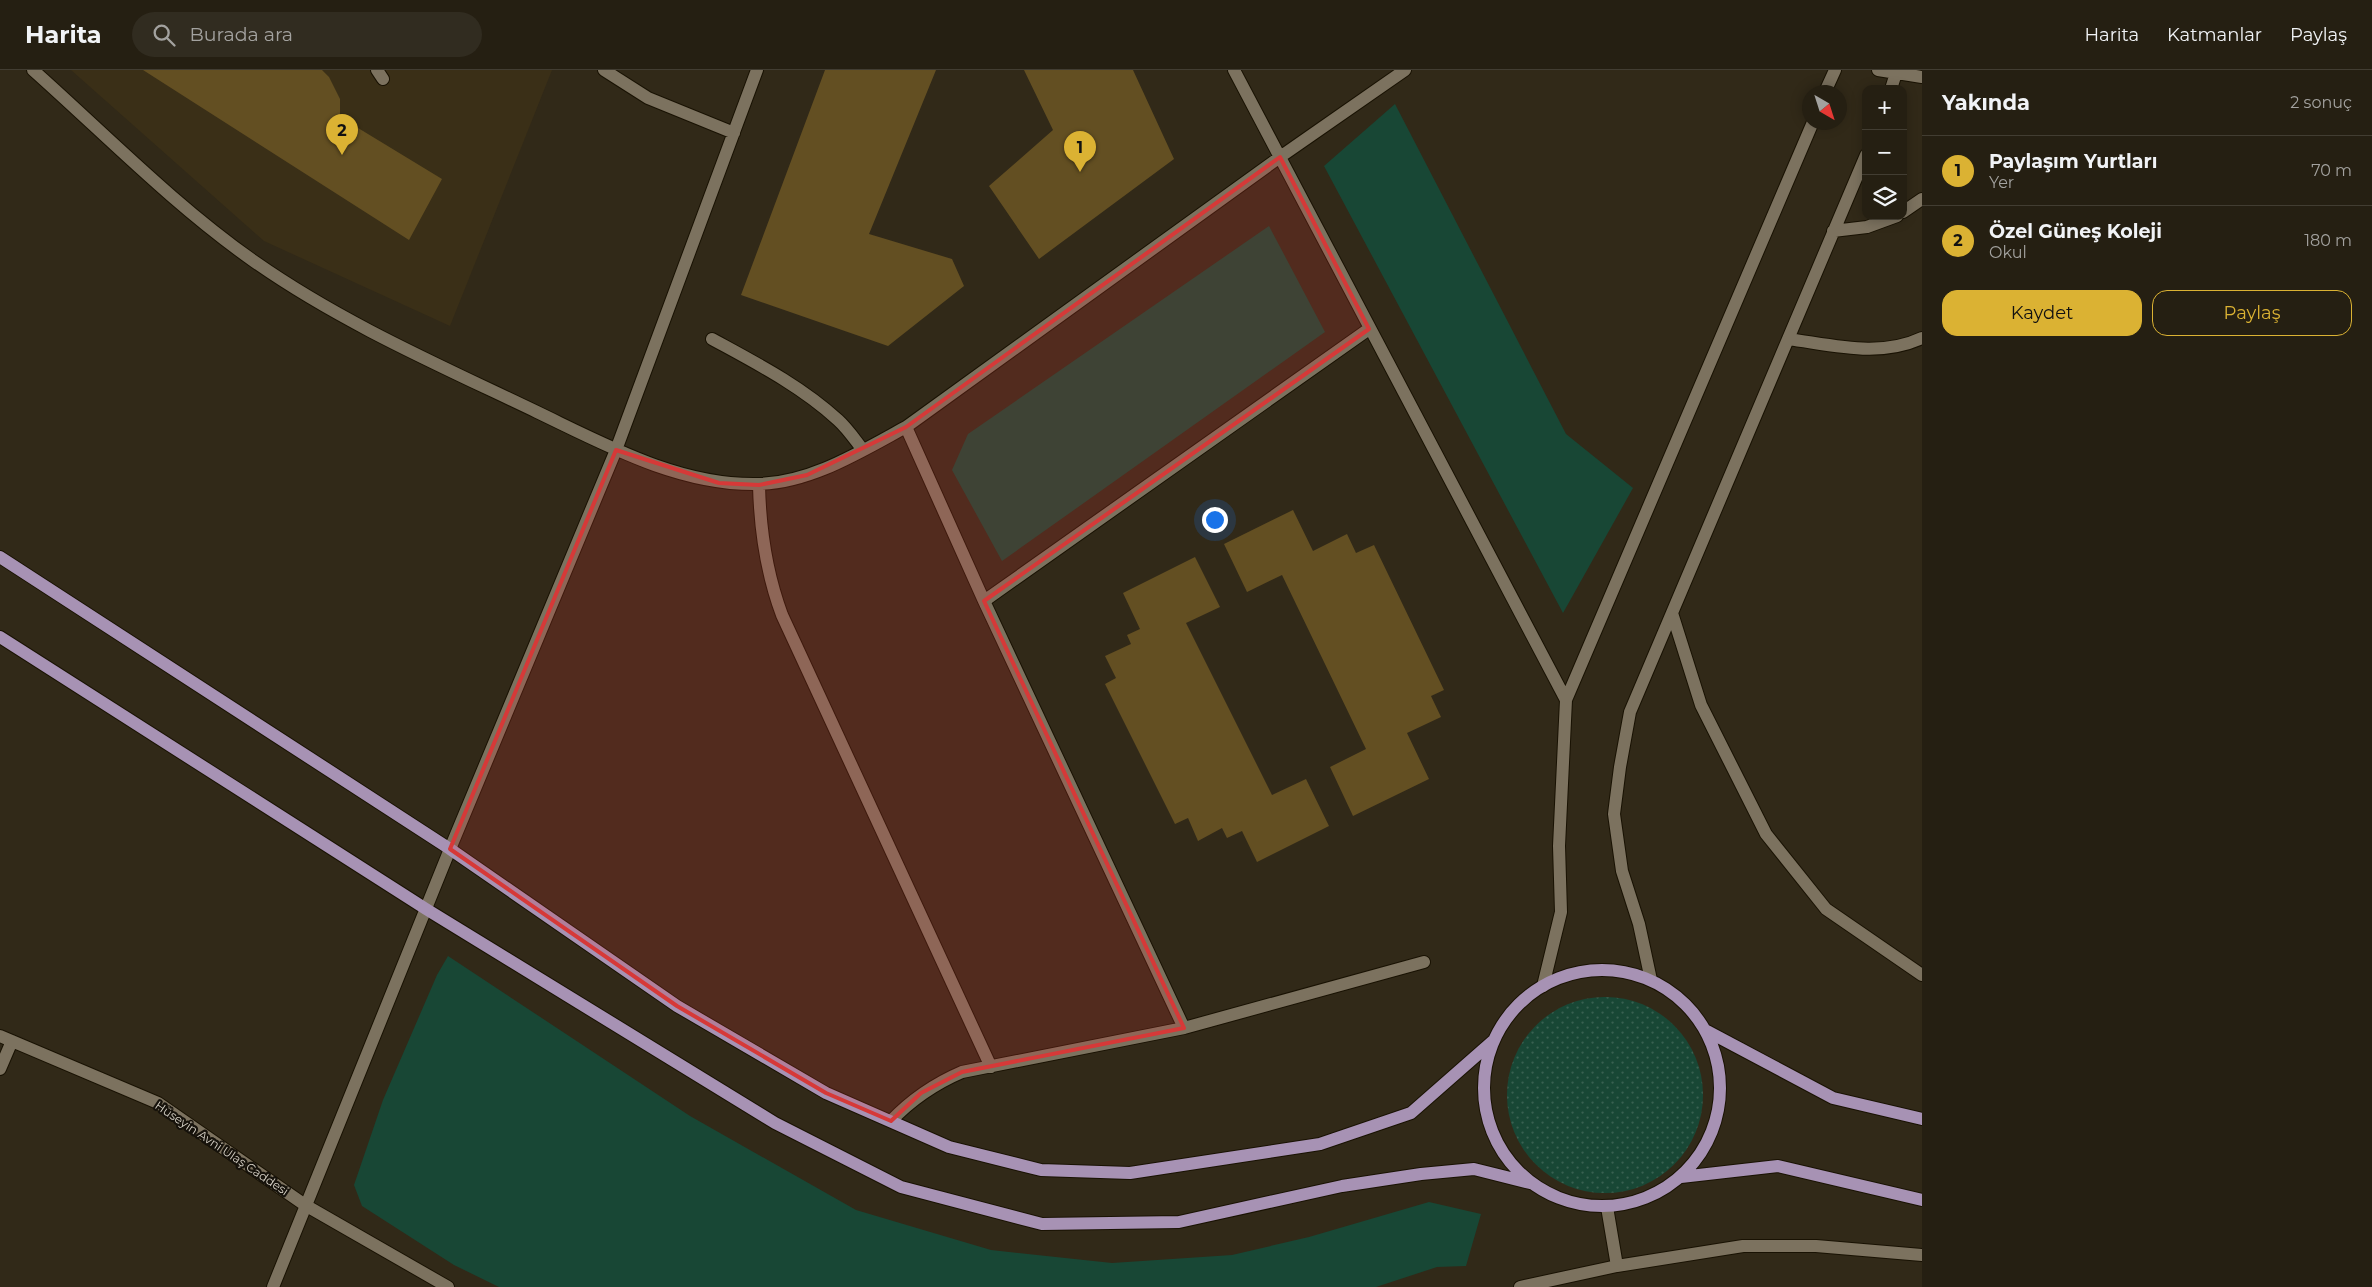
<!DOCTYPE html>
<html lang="tr">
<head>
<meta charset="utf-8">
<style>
	:root { --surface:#251f12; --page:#312c20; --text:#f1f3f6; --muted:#a3a29f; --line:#423d32; --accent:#dbb233 }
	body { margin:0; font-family:Montserrat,sans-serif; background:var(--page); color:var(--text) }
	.controls { position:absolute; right:15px; top:15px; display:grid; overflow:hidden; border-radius:10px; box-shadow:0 2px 12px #0003 }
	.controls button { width:45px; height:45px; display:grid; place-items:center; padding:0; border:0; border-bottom:1px solid var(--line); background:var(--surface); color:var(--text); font:25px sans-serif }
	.compass { position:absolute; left:1802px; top:15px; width:45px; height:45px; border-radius:50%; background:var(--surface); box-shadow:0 2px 12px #0003; rotate:141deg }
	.you { position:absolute; left:1214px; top:449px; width:18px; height:18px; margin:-12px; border:4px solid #fff; border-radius:50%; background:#1a73e8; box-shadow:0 0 0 8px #1a73e833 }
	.badge { display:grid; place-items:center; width:32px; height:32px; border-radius:50%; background:var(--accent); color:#111; font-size:16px; font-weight:700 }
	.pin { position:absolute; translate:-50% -41px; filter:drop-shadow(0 1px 2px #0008) }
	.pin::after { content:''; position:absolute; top:26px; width:18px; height:15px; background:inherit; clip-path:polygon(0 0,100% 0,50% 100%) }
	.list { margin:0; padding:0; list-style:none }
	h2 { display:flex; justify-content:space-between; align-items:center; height:65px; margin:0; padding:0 20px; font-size:21px }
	h2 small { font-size:16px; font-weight:400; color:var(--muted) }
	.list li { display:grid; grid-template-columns:32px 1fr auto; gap:15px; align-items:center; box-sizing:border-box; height:70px; padding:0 20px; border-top:1px solid var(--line) }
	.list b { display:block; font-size:19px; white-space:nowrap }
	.list p { margin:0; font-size:16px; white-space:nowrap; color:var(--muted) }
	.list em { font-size:16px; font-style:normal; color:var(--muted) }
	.actions { display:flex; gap:10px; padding:15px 20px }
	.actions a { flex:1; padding:11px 0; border:1px solid var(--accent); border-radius:15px; text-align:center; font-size:18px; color:var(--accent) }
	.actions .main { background:var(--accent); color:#111 }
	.icon { flex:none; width:28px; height:28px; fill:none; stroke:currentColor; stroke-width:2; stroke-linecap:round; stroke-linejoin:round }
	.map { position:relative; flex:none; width:1922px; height:1217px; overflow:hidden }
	header { display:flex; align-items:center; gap:30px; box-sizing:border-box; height:70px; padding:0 25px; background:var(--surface); border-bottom:1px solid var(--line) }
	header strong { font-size:24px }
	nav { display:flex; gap:28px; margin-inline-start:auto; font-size:18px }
	.search { width:350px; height:45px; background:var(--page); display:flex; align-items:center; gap:12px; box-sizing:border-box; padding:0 18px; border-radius:28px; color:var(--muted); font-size:19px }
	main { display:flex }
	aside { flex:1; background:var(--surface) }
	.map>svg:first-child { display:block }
	.built { fill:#3a2f17 }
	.grass { fill:url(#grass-dots) }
	.park { fill:#184735 }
	.building { fill:#634f22 }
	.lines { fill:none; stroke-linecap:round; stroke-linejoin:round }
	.minor-casing { stroke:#191203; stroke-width:14 }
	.major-casing { stroke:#191203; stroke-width:14 }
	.minor { stroke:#7c725f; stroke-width:12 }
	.major { stroke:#a792b4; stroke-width:12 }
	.marked { fill:#d63938; fill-opacity:0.2; stroke:#d63938; stroke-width:4; stroke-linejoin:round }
	.labels { text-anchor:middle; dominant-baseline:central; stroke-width:4.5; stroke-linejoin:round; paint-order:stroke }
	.street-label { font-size:12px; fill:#d7d2c7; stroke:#16120b }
</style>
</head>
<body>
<header>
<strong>Harita</strong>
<div class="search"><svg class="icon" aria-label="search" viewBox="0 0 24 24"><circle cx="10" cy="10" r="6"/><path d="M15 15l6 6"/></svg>Burada ara</div>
<nav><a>Harita</a><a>Katmanlar</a><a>Paylaş</a></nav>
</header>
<main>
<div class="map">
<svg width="1922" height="1217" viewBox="0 0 1922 1217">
	<defs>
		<pattern id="grass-dots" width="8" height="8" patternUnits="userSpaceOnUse" patternTransform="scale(1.25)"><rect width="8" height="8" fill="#184735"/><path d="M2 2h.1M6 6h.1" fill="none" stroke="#396151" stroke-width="1.8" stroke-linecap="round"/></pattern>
	</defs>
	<rect width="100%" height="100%" fill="#312918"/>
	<path class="built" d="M71 0H552L450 256 264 171Z"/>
	<path class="grass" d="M1507 1025a98 98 0 1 1 196 0a98 98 0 1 1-196 0Z"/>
	<path class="park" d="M1395 34 1566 364 1633 418 1563 543 1324 96Z
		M1269 156 1325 262 1002 491 952 400 968 364Z
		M448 886 690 1046 856 1140 991 1180 1112 1193 1232 1185 1309 1167 1429 1132 1481 1144 1466 1196 1437 1197 1376 1217H499L454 1195 362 1136 354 1115 383 1030 437 905Z"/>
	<path class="building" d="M143 0H322L329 7 340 29V47L442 109 409 170Z
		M825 0H936L869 164 952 189 964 216 888 276 741 225Z
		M1024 0H1133L1174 89 1039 189 989 116 1053 60Z
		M1293 440 1313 481 1347 464 1356 483 1374 475 1444 620 1431 626 1441 647 1407 663 1429 709 1353 746 1330 697 1366 679 1282 505 1247 522 1224 474Z
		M1195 487 1220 537 1186 553 1272 725 1306 709 1329 756 1257 792 1242 761 1227 768 1222 758 1198 771 1188 748 1175 754 1105 614 1116 608 1105 586 1131 574 1127 565 1140 559 1123 523Z"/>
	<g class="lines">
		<g class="minor-casing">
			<path id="minor" d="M33 0C106 65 175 136 255 192 342 253 441 296 537 342 606 375 678 415 756 414 809 414 860 382 906 357L1280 87 1405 0
				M377 0 383 9
				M604 0 648 28 734 63
				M1234 0 1566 630
				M1878 0 1922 7
				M1891 19 1897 0
				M1825 22 1835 0
				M1903 142 1922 129
				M1833 161 1867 157 1897 146
				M712 269C756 293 801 316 838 350 848 359 855 370 863 380
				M1788 269C1833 275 1880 288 1922 268
				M906 357 984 531 1184 958
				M759 415C760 460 766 502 782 545L991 997
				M984 531 1369 259
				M1672 543 1701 635 1766 764 1826 839 1922 905
				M1651 910 1639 854 1622 801 1614 744 1620 697 1630 642 1866 85
				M1543 916 1561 842 1559 776 1566 630 1813 52
				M0 966 158 1033 305 1135 448 1217
				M0 999 12 971
				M891 1051C912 1029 934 1014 962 1002L1184 958 1424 892
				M1607 1137 1617 1196
				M273 1217 450 779 616 380 757 0
				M1520 1217 1617 1196 1743 1176H1816L1922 1185"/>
		</g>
		<g class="major-casing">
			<path id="major" d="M0 487 450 779 677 936 826 1023 949 1077 1041 1100 1130 1103 1320 1074 1411 1043 1493 971
				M0 567 426 839 775 1053 901 1117 1042 1154 1179 1152 1342 1116 1421 1104 1474 1099 1530 1113
				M1484 1018a118 118 0 1 1 236 0a118 118 0 1 1-236 0Z
				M1707 961 1833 1028 1922 1049
				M1681 1107 1778 1096 1922 1130"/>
		</g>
		<use href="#minor" class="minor"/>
		<use href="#major" class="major"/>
	</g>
	<path class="marked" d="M1280 87 1369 259 984 531 1184 958 962 1002 921 1023 891 1051 826 1023 677 936 450 779 616 380 719 413 759 415 807 405 906 357Z"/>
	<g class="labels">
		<g class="street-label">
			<text transform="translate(222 1078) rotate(34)">Hüseyin Avni Ulaş Caddesi</text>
		</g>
	</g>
</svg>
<div class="controls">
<button>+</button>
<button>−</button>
<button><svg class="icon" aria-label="layers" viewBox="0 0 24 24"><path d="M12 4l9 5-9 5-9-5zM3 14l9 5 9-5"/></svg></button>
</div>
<svg class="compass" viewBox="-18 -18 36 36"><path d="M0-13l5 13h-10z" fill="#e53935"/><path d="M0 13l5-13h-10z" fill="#a3a29f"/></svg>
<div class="you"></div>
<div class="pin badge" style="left:1080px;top:102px">1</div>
<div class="pin badge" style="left:342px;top:85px">2</div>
</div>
<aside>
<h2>Yakında<small>2 sonuç</small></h2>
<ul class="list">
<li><span class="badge">1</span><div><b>Paylaşım Yurtları</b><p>Yer</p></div><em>70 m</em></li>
<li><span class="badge">2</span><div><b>Özel Güneş Koleji</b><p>Okul</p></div><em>180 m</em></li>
</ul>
<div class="actions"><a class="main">Kaydet</a><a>Paylaş</a></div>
</aside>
</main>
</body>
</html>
